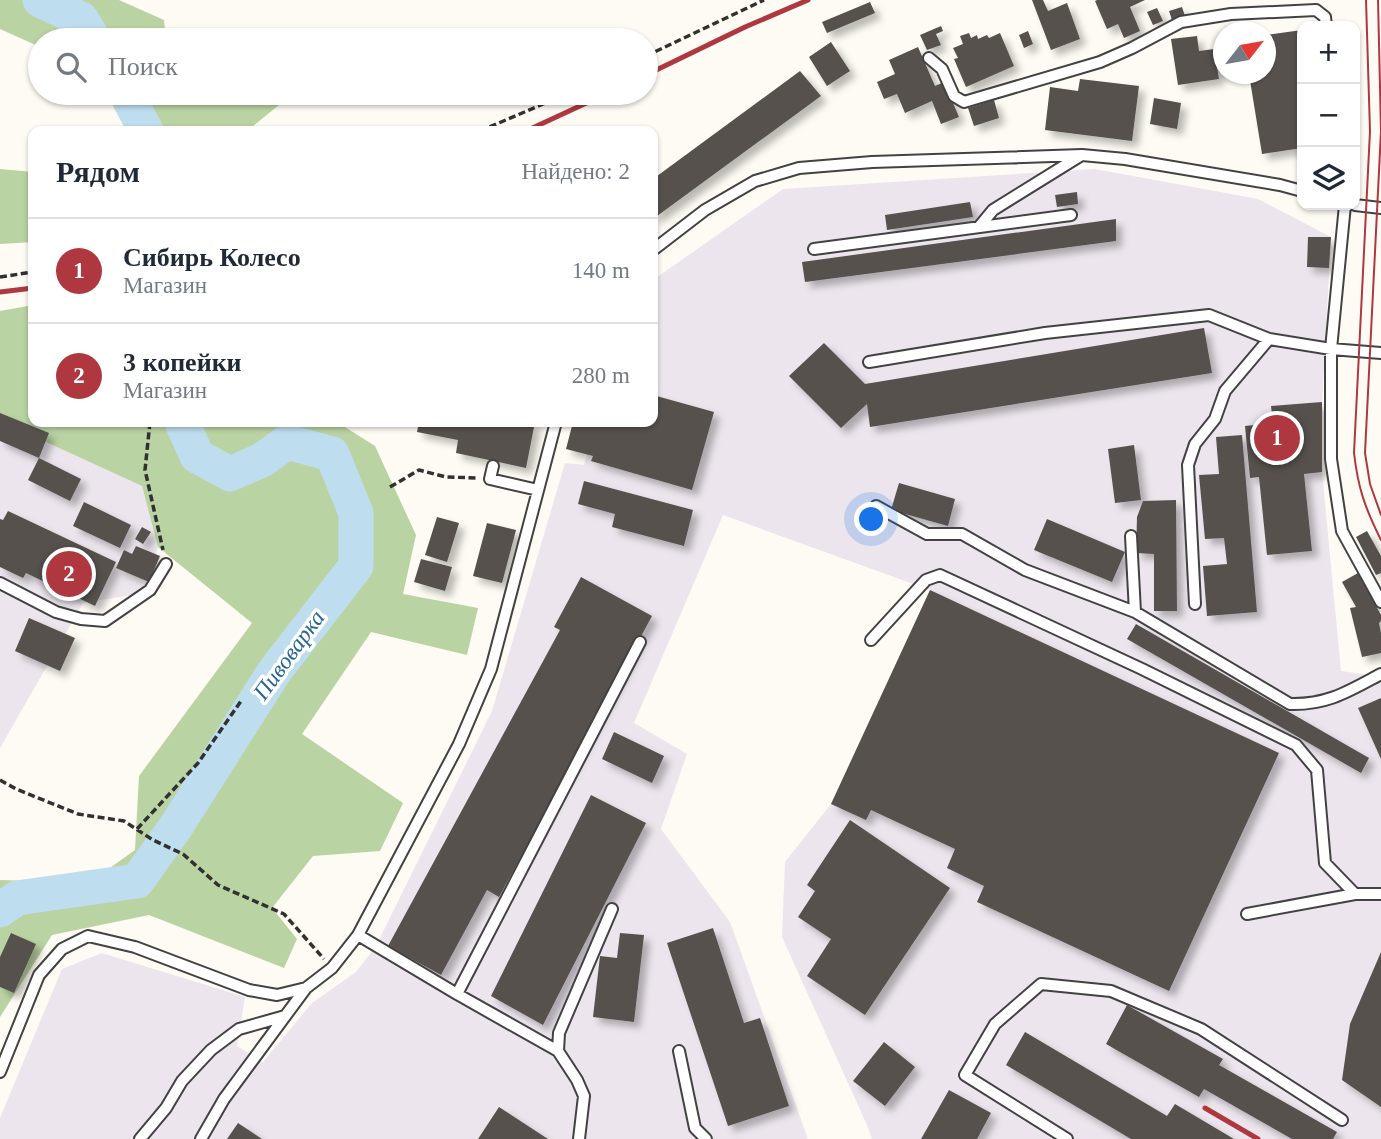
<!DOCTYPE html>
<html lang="ru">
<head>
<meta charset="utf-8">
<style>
	:root { --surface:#fff; --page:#f6f6f7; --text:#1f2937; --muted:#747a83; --line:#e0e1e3; --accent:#af3840 }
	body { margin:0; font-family:"Times New Roman",serif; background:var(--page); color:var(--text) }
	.controls { position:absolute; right:21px; top:21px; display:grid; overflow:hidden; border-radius:14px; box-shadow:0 2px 5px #0004 }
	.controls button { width:63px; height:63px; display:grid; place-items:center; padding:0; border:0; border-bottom:2px solid var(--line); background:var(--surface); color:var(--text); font:35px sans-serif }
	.compass { position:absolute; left:1213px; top:21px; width:63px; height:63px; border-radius:50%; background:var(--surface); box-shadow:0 2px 5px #0004; rotate:59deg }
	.you { position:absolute; left:872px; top:520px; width:24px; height:24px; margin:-18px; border:5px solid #fff; border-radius:50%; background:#1a73e8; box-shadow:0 0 0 10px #1a73e833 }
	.badge { display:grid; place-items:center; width:46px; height:46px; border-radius:50%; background:var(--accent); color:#fff; font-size:23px; font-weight:700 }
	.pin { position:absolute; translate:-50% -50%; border:4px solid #fff; box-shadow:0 2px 7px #0006 }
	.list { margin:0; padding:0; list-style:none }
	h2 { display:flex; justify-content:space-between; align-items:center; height:91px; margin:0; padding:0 28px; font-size:30px }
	h2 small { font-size:23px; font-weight:400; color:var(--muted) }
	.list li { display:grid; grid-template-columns:46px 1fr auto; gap:21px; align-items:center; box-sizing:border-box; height:105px; padding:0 28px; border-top:2px solid var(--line) }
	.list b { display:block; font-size:26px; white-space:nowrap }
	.list p { margin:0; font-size:23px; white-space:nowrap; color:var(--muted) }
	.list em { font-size:23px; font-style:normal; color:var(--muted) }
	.icon { flex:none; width:38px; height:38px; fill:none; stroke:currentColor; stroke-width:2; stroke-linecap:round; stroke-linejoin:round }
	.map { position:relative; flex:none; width:1381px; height:1139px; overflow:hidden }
	.search { position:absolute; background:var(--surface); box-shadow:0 2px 5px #0004; left:28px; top:28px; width:630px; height:77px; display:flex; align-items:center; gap:18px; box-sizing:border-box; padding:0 24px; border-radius:38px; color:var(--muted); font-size:26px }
	.panel { position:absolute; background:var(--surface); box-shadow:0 2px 5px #0004; left:28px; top:126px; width:630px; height:301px; border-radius:14px }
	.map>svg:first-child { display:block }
	.industrial { fill:#ece5ed }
	.forest { fill:#b9d3a2 }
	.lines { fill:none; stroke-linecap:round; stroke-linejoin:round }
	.river { stroke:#beddef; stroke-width:35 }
	.building { fill:#57514d; filter:url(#shadow) }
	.service-casing { stroke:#424242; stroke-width:14 }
	.path { stroke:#313131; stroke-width:3.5; stroke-dasharray:7 3.5; stroke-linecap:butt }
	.service { stroke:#fff; stroke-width:10 }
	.tram { stroke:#af3840; stroke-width:2 }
	.rail { stroke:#af3840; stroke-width:5 }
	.labels { text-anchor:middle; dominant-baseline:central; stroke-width:7; stroke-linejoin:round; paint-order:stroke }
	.water-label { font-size:23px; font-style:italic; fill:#276693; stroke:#fff }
</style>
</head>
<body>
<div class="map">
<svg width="1381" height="1139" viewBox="0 0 1381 1139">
	<defs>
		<filter id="shadow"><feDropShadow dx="6" dy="6" stdDeviation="3.5" flood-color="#0004"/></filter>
	</defs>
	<rect width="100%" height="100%" fill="#fdfbf3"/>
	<path class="industrial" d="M1095 169 1258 199 1331 237 1322 402V472L1341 671 1381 677V1139H872L867 1125 782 937 785 862 831 804 930 590 723 515 634 723 687 754 661 829 730 922 808 1139H0V1118L62 969 102 953 245 997 237 1046 263 1062 312 1003 356 972 376 946 492 711 565 463 584 465 596 422H653V280L783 189Z
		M0 421 142 486 158 547 143 593 83 603 0 748Z"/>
	<path class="forest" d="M0 0H119L164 20 166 40H40V47L0 29Z
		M114 93H294L247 131H125L129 111Z
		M0 169 33 172V242L0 244Z
		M33 305V422H337L375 446 416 535 403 594 478 608 467 655 371 632 302 734 403 803 380 851 313 856 272 908 297 939 284 968 149 915 52 935 0 1017V880L89 883 135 850 139 776 252 623 158 547 142 486 0 421V311Z"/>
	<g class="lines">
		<path class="river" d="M40 0 81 19 94 40
			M126 93 146 131
			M0 910 17 898 137 881 175 828 274 672 356 566V513L332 454 287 442 262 460 230 474 197 456 183 425V422"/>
	</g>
	<path class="building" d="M1032 0H1043L1048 11 1067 3 1080 39 1051 50Z
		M1097 0H1145L1130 7 1140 31 1124 38 1118 24 1107 29 1095 1Z
		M870 2 875 13 827 33 822 22Z
		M1182 7 1185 16 1172 20 1169 11Z
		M1157 8 1163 21 1153 25 1147 12Z
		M941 26 943 31 936 34 941 45 927 50 920 35Z
		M1302 30V148L1262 154 1249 74H1266V35Z
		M1028 31 1033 44 1024 48 1019 35Z
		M969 33 971 38 977 35 978 39 987 35 989 38 1000 33 1014 66 966 87 954 59 958 58 953 48 963 44 960 36Z
		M1197 36 1199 51 1214 49 1219 79 1178 85 1171 39Z
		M831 42 850 71 827 86 809 57Z
		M918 47 935 86 944 82 959 117 941 124 932 101 905 113 897 94 884 99 877 82 895 74 889 60Z
		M800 71 821 96 653 219V179Z
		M1080 79 1139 86 1132 141 1045 130 1050 87 1078 91Z
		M1154 98 1181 103 1177 129 1150 124Z
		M994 100 999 118 974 126 968 108Z
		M1077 192 1078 204 1057 207 1055 195Z
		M970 202 973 217 887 230 885 215Z
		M1116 219V241L805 282 802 262Z
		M1308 237H1331L1329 268 1307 267Z
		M1204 328 1212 373 870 427 867 404 841 428 789 376 824 343 865 384Z
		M653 395 714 412 692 490 591 461 593 456 566 449 573 422H653Z
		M1322 402V472L1304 474 1312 551 1267 555 1259 477 1250 478 1245 426 1273 423 1271 406Z
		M0 413 49 433 39 458 0 441Z
		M419 422H535L526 468 456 453 458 440 417 432Z
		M1242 435 1257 612 1207 616 1203 566 1227 564 1224 538 1205 539 1199 475 1219 474 1216 437Z
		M1134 445 1141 500 1115 503 1108 449Z
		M39 458 81 479 70 501 28 480Z
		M584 481 693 510 684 546 612 527 615 514 578 504Z
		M899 483 955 499 948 526 891 510Z
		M1176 500 1177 611H1154V554L1136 553 1137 517 1143 501Z
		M84 502 131 525 120 548 73 526Z
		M8 511 116 562 95 606 26 573 23 578 0 567V519L3 520Z
		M437 517 459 523 447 562 425 555Z
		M1047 519 1125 552 1112 582 1034 550Z
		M487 523 516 530 502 583 473 576Z
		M142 527 151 532 143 544 135 539Z
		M1367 531 1381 556V573L1376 575 1356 537Z
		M136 546 160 556 149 582 116 568 124 550 132 554Z
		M421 559 452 567 445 591 414 582Z
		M1358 573 1381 615V621L1379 623 1381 633V653L1362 657 1350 608 1356 607 1342 582Z
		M581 577 652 616 499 897 487 890 441 975 388 946 560 630 554 627Z
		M930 590 1279 753 1169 991 977 902 984 886 947 868 955 849 871 810 866 820 831 804Z
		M29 618 75 638 60 671 15 651Z
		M1136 624 1369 758 1361 773 1127 639Z
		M1381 698V759L1358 708Z
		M614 732 664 756 652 783 602 759Z
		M591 795 646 823 543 1025 491 996Z
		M850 820 950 888 865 1015 807 976 831 939 798 917 815 891 807 885Z
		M713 928 744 1023 760 1018 789 1106 728 1126 667 943Z
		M11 933 36 944 14 993 0 987V957Z
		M620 933 644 935 634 1022 593 1017 600 956 617 958Z
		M1381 952V1107L1342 1080 1350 1024Z
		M1127 1005 1223 1059 1219 1065 1337 1132 1333 1139H1292L1204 1089 1199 1097 1106 1044Z
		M1025 1032 1167 1116 1175 1104 1234 1139H1131L1006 1065Z
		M884 1042 915 1067 885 1106 853 1081Z
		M949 1090 991 1113 977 1139H921Z
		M499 1107 548 1139H478Z
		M238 1123 262 1139H227Z"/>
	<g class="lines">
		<g class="service-casing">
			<path id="service" d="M929 58 942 69 954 96 964 102 1100 62 1132 48 1181 22 1231 14 1316 10 1325 17 1326 26
				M1345 205 1331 349V459L1342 531 1381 602
				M1355 205 1381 208
				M979 227 993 210 1080 156
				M814 249 1071 215
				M653 250 705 210 755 181 799 168 872 162 1082 155 1125 159 1280 185 1302 191
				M869 362 1045 333 1209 315 1269 339 1331 349 1381 353
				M493 466 490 479 538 490
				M876 506 927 534H962L1025 570 1135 612
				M1131 536 1135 612 1290 704C1328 705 1349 691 1381 674
				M0 583 56 612 81 619 105 621 150 590 166 564
				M1195 604 1188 465 1195 444 1215 419 1225 391 1269 339
				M871 640 926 580 940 575 1142 669 1296 745 1317 770 1325 863 1355 894
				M1247 914 1355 894H1381
				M358 935 457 994 558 1051 577 1080 584 1096 579 1139
				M457 994 640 642
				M558 1051 559 1033 612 909
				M679 1051 695 1128 706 1139
				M0 1072 39 975 62 949 88 936 135 947 249 990 277 995 306 988 332 968 358 935 459 744 491 669 556 422
				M140 1139 166 1108 182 1081 211 1050 239 1029 285 1016
				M201 1139 224 1099 306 988
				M1067 1139 965 1075 995 1024 1041 984 1111 991 1201 1029 1342 1120"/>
		</g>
		<path class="path" d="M646 56 764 0
			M480 131 569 93
			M0 277 33 272
			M150 422 145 470 163 550
			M390 487 419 470 446 477 478 478
			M0 780 16 789 78 814 124 821 153 840 183 854 218 885 284 914 324 959
			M137 829 198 763 241 701"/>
		<use href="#service" class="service"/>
		<path class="tram" d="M1366 0 1370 131 1354 453C1358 488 1365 508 1381 540
			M1378 0 1381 131
			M1381 131 1365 453 1370 484 1381 515"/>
		<path class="rail" d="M646 75 745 27 808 0
			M526 131 608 93
			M0 292 33 288
			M1205 1108 1258 1139"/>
	</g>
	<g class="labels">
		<g class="water-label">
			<text transform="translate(289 655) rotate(-54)">Пивоварка</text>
		</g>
	</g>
</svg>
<div class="controls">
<button>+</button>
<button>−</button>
<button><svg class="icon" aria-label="layers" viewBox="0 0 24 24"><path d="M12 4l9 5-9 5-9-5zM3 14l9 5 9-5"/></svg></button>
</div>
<svg class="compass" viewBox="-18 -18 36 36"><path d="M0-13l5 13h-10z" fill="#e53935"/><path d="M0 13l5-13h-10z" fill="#747a83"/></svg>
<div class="you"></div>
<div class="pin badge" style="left:1277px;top:438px">1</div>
<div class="pin badge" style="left:69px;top:574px">2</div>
<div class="search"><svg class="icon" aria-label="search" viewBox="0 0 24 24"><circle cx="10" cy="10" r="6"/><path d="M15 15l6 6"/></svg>Поиск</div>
<section class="panel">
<h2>Рядом<small>Найдено: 2</small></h2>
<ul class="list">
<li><span class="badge">1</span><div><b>Сибирь Колесо</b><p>Магазин</p></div><em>140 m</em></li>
<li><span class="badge">2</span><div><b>3 копейки</b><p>Магазин</p></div><em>280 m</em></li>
</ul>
</section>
</div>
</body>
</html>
